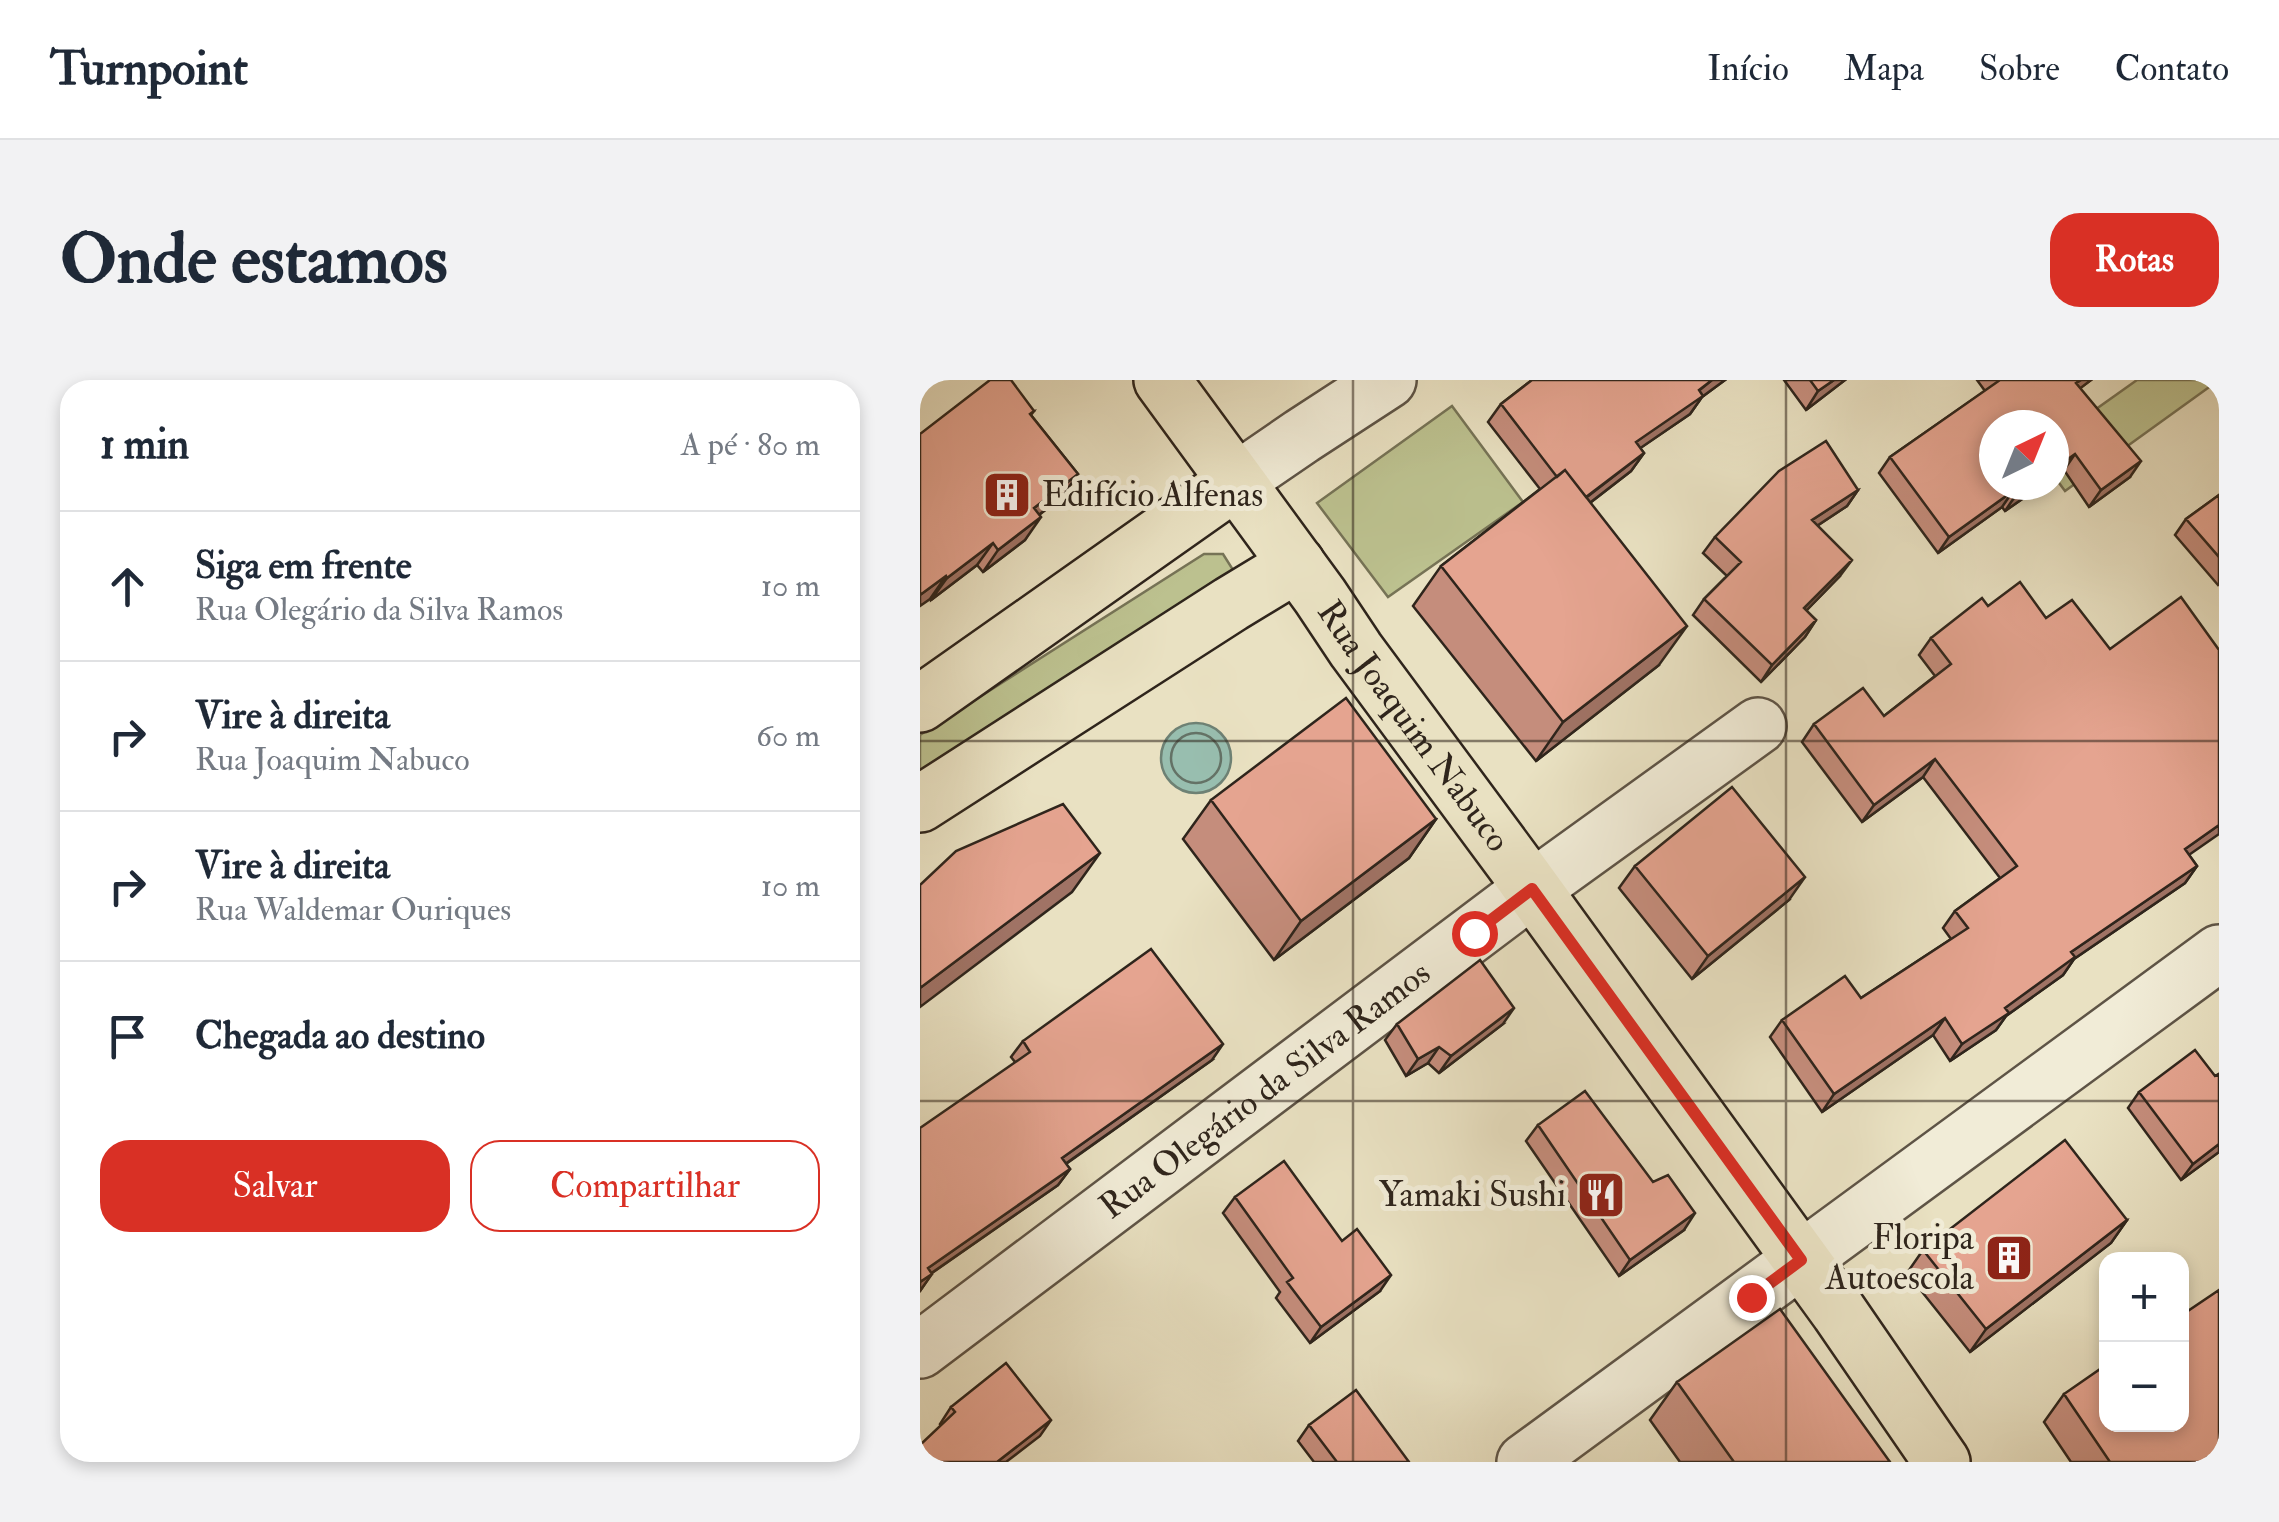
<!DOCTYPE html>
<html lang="pt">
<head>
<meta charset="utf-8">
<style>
	:root { --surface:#fff; --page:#f2f2f3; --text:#1f2937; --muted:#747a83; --line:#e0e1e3; --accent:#d93025 }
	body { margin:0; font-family:"IM FELL Double Pica",serif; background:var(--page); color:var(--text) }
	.controls { position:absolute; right:30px; bottom:30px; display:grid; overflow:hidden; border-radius:20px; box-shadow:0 5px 15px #0003 }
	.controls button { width:90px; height:90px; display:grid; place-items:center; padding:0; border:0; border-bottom:2px solid var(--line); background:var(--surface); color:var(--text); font:50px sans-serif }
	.compass { position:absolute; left:1059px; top:30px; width:90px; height:90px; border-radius:50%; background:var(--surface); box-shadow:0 5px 15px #0003; rotate:43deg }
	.stop { position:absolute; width:30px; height:30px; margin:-22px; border:8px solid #d93025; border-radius:50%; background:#fff }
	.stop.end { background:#d93025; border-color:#fff; box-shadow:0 2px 10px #0008 }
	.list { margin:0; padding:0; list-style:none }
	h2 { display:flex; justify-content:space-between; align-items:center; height:130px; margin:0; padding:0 40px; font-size:42px }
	h2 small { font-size:32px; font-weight:400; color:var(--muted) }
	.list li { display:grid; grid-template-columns:65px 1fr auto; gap:30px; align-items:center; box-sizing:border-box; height:150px; padding:0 40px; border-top:2px solid var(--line) }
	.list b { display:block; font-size:38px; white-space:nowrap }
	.list p { margin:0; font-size:32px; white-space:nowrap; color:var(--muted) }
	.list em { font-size:32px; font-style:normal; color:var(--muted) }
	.actions { display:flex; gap:20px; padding:30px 40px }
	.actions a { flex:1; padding:22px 0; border:2px solid var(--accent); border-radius:30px; text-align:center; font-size:35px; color:var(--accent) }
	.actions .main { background:var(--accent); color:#fff }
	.icon { flex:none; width:55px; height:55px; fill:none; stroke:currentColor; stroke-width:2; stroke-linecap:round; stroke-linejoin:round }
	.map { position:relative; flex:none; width:1299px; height:1082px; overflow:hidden; border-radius:30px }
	header { display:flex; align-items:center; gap:60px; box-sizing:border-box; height:140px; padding:0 50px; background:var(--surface); border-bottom:2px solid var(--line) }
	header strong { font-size:48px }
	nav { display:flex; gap:55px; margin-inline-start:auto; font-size:35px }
	.intro { display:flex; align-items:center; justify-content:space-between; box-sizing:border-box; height:240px; padding:0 60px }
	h1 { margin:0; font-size:70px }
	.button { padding:25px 45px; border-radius:30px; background:var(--accent); color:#fff; font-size:35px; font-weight:700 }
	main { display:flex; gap:60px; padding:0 60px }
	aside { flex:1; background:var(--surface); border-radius:30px; box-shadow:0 5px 15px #0003 }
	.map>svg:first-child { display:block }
	.green { fill:#bcc18f; stroke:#767356; stroke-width:2.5 }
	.water { fill:#98beaf; stroke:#6e8174; stroke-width:2.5 }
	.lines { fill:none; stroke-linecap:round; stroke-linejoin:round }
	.shore { stroke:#647266; stroke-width:2.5 }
	.minor-casing { stroke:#5e5446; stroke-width:60 }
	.major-casing { stroke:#2f251c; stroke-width:60 }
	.minor { stroke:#f1ecd7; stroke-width:55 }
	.major { stroke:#e9e1c2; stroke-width:55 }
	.wall { fill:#c58d7c; stroke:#2f251c; stroke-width:2.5 }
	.shaded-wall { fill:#a07365; stroke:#2f251c; stroke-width:2.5 }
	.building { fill:#e5a490; stroke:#2f251c; stroke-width:2.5 }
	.route { stroke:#d93025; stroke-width:12 }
	.grid { fill:none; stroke:#2f251c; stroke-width:2.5; stroke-opacity:0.55 }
	.labels { text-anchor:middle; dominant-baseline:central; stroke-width:10; stroke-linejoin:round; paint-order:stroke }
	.poi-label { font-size:35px; fill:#2f251c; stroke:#f1ecd7; text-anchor:end }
	.street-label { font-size:35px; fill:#2f251c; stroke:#f1ecd7 }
</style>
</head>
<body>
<header>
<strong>Turnpoint</strong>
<nav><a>Início</a><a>Mapa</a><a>Sobre</a><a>Contato</a></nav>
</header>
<div class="intro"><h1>Onde estamos</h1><a class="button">Rotas</a></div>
<main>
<aside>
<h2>1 min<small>A pé · 80 m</small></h2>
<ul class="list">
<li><svg class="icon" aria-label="ahead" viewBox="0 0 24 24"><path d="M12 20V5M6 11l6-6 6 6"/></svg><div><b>Siga em frente</b><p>Rua Olegário da Silva Ramos</p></div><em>10 m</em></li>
<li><svg class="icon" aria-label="right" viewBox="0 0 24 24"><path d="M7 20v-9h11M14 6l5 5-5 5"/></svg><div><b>Vire à direita</b><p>Rua Joaquim Nabuco</p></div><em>60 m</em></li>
<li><svg class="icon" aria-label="right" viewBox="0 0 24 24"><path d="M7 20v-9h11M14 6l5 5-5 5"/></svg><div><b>Vire à direita</b><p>Rua Waldemar Ouriques</p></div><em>10 m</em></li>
<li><svg class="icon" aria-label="arrive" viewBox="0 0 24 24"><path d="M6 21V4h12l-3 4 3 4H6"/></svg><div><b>Chegada ao destino</b></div></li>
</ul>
<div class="actions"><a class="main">Salvar</a><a>Compartilhar</a></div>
</aside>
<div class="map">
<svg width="1299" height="1082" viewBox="0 0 1299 1082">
	<rect width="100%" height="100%" fill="#e9e1c2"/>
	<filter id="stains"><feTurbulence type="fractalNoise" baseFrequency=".002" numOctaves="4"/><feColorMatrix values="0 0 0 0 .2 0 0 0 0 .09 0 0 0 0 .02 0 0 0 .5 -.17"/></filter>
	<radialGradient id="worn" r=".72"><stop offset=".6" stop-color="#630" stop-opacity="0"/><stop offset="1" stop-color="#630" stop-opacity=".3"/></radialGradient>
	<path class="green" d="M1217 0H1299L1145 111 1134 96V59Z
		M532 26 603 122 468 217 397 123Z
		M284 174H303L315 193 0 393V355Z"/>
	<path class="water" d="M241 378a35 35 0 1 1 70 0a35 35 0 1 1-70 0Z"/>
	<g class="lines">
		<path class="shore" d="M251 378a25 25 0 1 1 50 0a25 25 0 1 1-50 0Z"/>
		<g class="minor-casing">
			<g id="minor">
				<path d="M315 102 382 56 468 0"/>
				<path id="s1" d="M0 970 612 509 838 346"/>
				<path d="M605 1082 1299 573"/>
			</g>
		</g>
		<g class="major-casing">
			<g id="major">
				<path id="s2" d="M242 0 400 216 436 270 598 489 919 932 1022 1082"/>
				<path d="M0 324 315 102"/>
				<path d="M0 424 311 224 377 184"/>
			</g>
		</g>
		<use href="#minor" class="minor"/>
		<use href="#major" class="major"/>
	</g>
	<path class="wall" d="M612 0H805L782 17 770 34 720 68 724 73 711 91 670 123 739 285 616 381 493 226 521 186 620 109 568 42 581 24Z
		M864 0H925L886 30Z
		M1057 0H1171L1160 8 1210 97 1169 127 1144 90 1085 131 1082 127 1018 173 959 93 970 77 1065 11Z
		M114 31 111 35 158 94 142 117 119 135 105 160 63 192 57 185 11 220 0 54Z
		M938 110 927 126 897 146 920 196 886 231 896 240 885 257 841 302 773 235 784 219 807 196 783 173 795 157Z
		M1299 115V204L1298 205 1255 155 1266 139Z
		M1011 258 1269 475 1277 486 1265 503 1154 579 1143 595 1086 636 1076 650 1030 681 1013 655 902 732 850 657 862 640 941 618 1031 559 1023 548 1035 531 1080 498 1003 397 942 442 882 362 894 344 964 336 1015 296 999 275Z
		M291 420 516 439 489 478 354 580 263 459Z
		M715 486 869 520 772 599 699 508Z
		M477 644H583L519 693 508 683 486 696 465 660Z
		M103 661 292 680 146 784 150 789 138 805 12 893 0 911 95 682 91 677Z
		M1299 694V772L1261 800 1208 728 1219 712 1295 696Z
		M618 745 764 850 699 896 606 761Z
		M315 817 422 861 460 911 390 963 356 918 360 912 303 833Z
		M1207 840 1191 863 1050 972 987 893 1003 870Z
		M757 1002 970 1082H760L730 1040Z
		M1144 1014 1299 1082H1151L1124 1042Z
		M31 1027 120 1056 21 1045 20 1044Z
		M389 1045 489 1082H394L378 1061Z"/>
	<path class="shaded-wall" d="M792 0H805L782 17 770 34 703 80 716 62Z
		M914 0H925L886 30 898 11Z
		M1161 0H1171L1145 20 1156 3Z
		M724 73 711 91 645 142 658 124Z
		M1155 74 1144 90 1134 97V89Z
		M1221 81 1210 97 1169 127 1181 110Z
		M158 94 142 117 99 150 114 128Z
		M1110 105H1122L1085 131 1096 115Z
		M938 110 927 126 880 157 892 140Z
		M1093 111 1082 127 1018 173 1029 157Z
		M121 137 105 160 63 192 78 170Z
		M73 163 57 185 11 220 27 198Z
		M932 180 920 196 872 245 884 228Z
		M26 196 10 219 0 226V215Z
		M896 240 885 257 841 302 852 285Z
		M767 246 739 285 616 381 643 342Z
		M1015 379 1003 397 942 442 954 425Z
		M516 439 489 478 354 580 381 541Z
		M1299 445V454L1253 486 1265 469Z
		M180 473 152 512 0 627V608Z
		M1277 486 1265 503 1154 579 1143 595 1086 636 1076 650 1030 681 1042 664 1151 572Z
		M885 497 869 520 772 599 788 576Z
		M594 628 583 644 519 693 531 676Z
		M1025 638 1013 655 902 732 914 714Z
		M303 664 292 680 131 794 142 778Z
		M519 667 508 683 486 696 498 679Z
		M1299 764V772L1261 800 1273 784Z
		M150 789 138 805 0 901 8 888Z
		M775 833 764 850 699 896 710 880Z
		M1207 840 1191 863 1050 972 1066 949Z
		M12 894 0 911V902Z
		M471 895 460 911 390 963 401 947Z
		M131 1040 120 1056 86 1082H77Z"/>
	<path class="building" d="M70 0H91L114 31 110 34 158 94 114 128 121 137 78 170 73 163 27 198 26 196 0 215V54Z
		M612 0H792L779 10 783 16 716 62 724 73 666 117 645 90 637 97 581 24Z
		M890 0H914L898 11Z
		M1080 0H1161L1156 3 1221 81 1181 110 1155 74 1134 89V45H1074V105H1110L1096 115 1093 111 1029 157 970 77Z
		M906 61 938 110 892 140 932 180 884 228 896 240 852 285 784 219 821 182 795 157 859 91Z
		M645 90 767 246 643 342 521 186Z
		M1299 115V177L1266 139Z
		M1100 202 1126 238 1152 220 1190 269 1261 217 1299 270V445L1265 469 1277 486 1151 572 1155 577 1085 628 1089 633 1042 664 1025 638 914 714 862 640 925 596 941 618 1048 548 1035 531 1097 486 1015 379 954 425 894 344 943 308 964 336 1031 284 1011 258 1062 218 1068 226Z
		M426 318 516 439 381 541 291 420Z
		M812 407 885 497 788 576 715 486Z
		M143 424 180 473 0 608V505L36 471Z
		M231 569 303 664 142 778 150 789 8 888 12 894 0 902V748L110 672 103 661Z
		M560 580 594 628 531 676 519 667 498 679 477 644Z
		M1275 670 1295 696 1299 694V764L1273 784 1219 712Z
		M665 711 733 802 748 795 775 833 710 880 618 745Z
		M1145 760 1207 840 1066 949 1003 870Z
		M364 781 422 861 437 849 471 895 401 947 367 902 373 898 315 817Z
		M1299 910V1082H1190L1144 1014 1186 985V1044H1262V935Z
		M860 929 970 1082H814L757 1002Z
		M86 983 131 1040 77 1082H0V1065L35 1032 31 1027Z
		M436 1010 489 1082H417L389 1045Z"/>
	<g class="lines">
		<path class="route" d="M554 553 612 509 881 880 831 917"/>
	</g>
	<path class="grid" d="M433 0V1082M866 0V1082M0 361H1299M0 721H1299"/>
	<defs>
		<g id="building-square" transform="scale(2.5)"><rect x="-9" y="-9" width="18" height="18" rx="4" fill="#8f2418" stroke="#f1ecd7"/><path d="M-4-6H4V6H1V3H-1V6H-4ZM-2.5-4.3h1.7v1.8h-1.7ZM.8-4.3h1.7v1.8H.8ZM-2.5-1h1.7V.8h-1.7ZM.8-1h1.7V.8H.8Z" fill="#fff"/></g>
		<g id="restaurant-square" transform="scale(2.5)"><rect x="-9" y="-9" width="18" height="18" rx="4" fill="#8f2418" stroke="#f1ecd7"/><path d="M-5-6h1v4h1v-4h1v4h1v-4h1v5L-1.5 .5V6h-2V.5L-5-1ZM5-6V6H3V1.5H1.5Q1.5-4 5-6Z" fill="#fff"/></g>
	</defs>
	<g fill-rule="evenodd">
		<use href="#building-square" x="87" y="115"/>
		<use href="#restaurant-square" x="681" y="815"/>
		<use href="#building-square" x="1089" y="878"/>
	</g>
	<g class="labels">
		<g class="poi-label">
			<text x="122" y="115" text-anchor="start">Edifício Alfenas</text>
			<text x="646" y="815">Yamaki Sushi</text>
			<text x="1054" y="858">Floripa<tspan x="1054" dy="40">Autoescola</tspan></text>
		</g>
		<g class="street-label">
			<text stroke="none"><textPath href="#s2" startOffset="428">Rua Joaquim Nabuco</textPath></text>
			<text stroke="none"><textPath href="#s1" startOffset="432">Rua Olegário da Silva Ramos</textPath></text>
		</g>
	</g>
	<rect width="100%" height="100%" filter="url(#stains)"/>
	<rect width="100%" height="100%" fill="url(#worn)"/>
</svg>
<div class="controls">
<button>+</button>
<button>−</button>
</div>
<svg class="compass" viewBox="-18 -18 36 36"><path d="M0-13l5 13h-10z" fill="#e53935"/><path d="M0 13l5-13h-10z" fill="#747a83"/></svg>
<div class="stop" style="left:554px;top:553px"></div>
<div class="stop end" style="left:831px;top:917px"></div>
</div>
</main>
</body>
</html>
